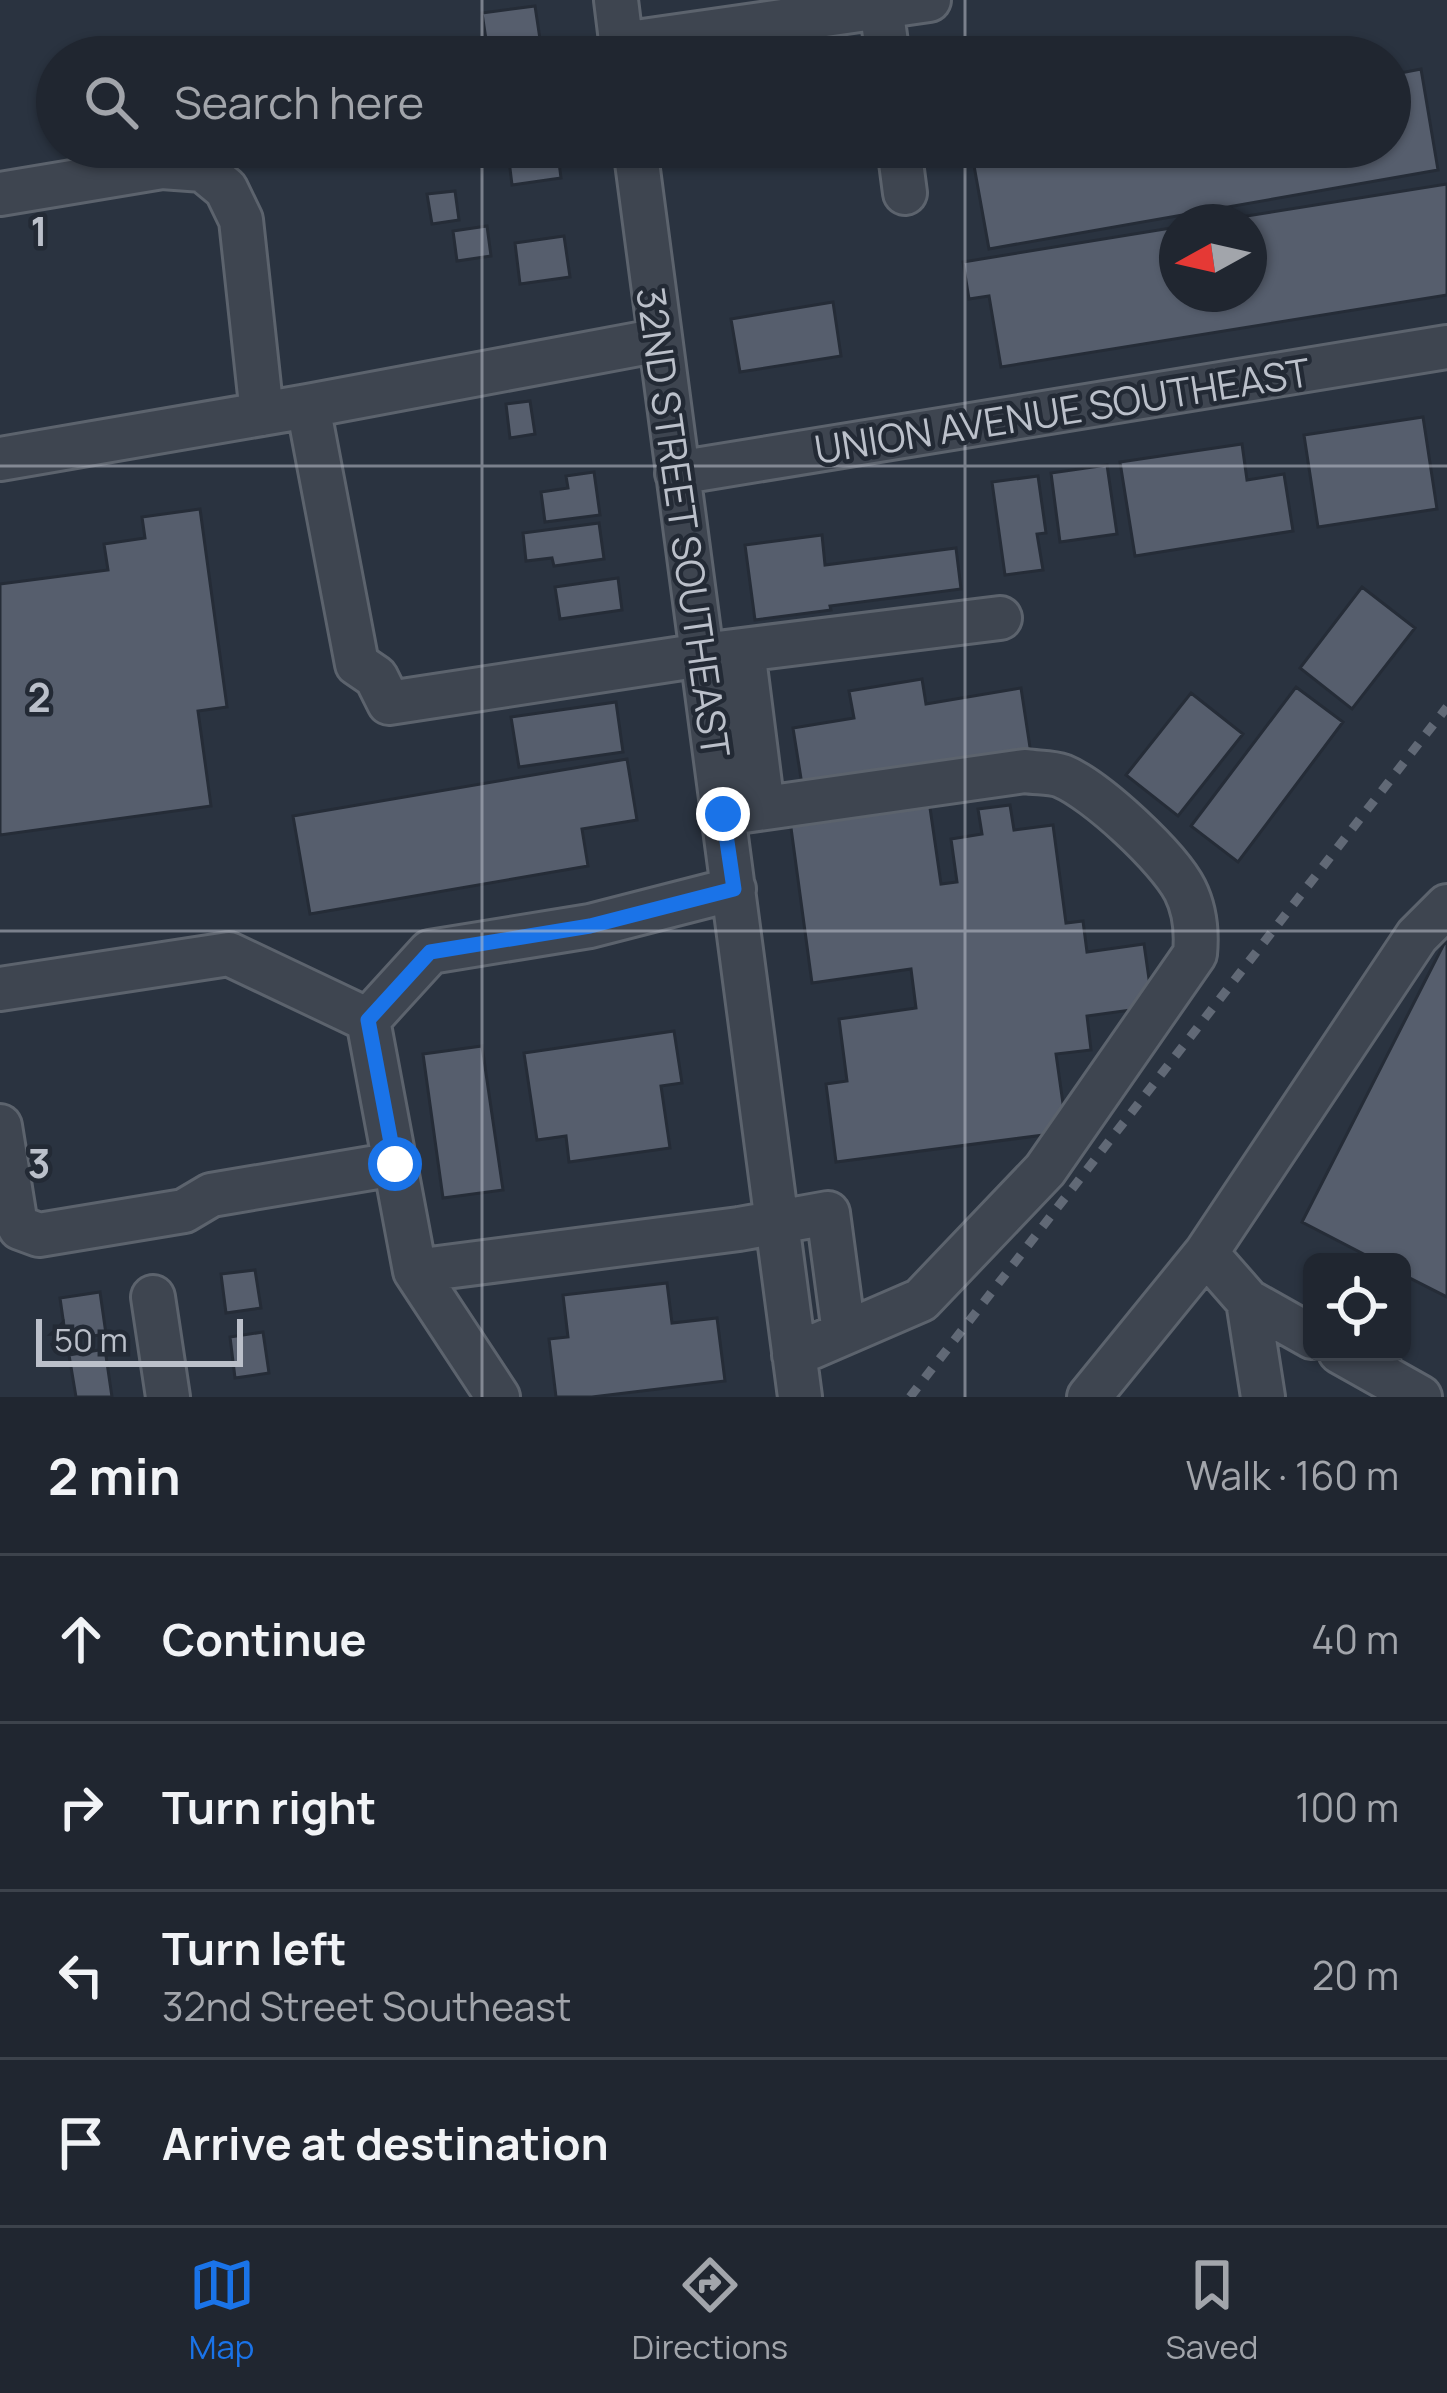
<!DOCTYPE html>
<html lang="en">
<head>
<meta charset="utf-8">
<style>
	:root { --surface:#202630; --page:#2d323c; --text:#f1f3f6; --muted:#a2a5ab; --line:#3d434c; --accent:#1a73e8 }
	body { margin:0; font-family:Manrope,sans-serif; background:var(--page); color:var(--text) }
	.controls { position:absolute; right:36px; bottom:36px; display:grid; overflow:hidden; border-radius:18px; box-shadow:0 3px 9px #0004 }
	.controls button { width:108px; height:108px; display:grid; place-items:center; padding:0; border:0; border-bottom:3px solid var(--line); background:var(--surface); color:var(--text); font:60px sans-serif }
	.compass { position:absolute; left:1159px; top:204px; width:108px; height:108px; border-radius:50%; background:var(--surface); box-shadow:0 3px 9px #0004; rotate:262deg }
	.scale { position:absolute; left:36px; bottom:30px; width:207px; box-sizing:border-box; padding-left:12px; border:6px solid #bbc0ca; border-top:0; font-size:33px; line-height:42px; white-space:nowrap; color:#bbc0ca; -webkit-text-stroke:9px #232a35; paint-order:stroke }
	.stop { position:absolute; width:36px; height:36px; margin:-27px; border:9px solid #1a73e8; border-radius:50%; background:#fff }
	.stop.end { background:#1a73e8; border-color:#fff; box-shadow:0 3px 12px #0008 }
	.list { margin:0; padding:0; list-style:none }
	h2 { display:flex; justify-content:space-between; align-items:center; height:156px; margin:0; padding:0 48px; font-size:51px }
	h2 small { font-size:39px; font-weight:400; color:var(--muted) }
	.list li { display:grid; grid-template-columns:78px 1fr auto; gap:36px; align-items:center; box-sizing:border-box; height:168px; padding:0 48px; border-top:3px solid var(--line) }
	.list b { display:block; font-size:45px; white-space:nowrap }
	.list p { margin:0; font-size:39px; white-space:nowrap; color:var(--muted) }
	.list em { font-size:39px; font-style:normal; color:var(--muted) }
	.icon { flex:none; width:66px; height:66px; fill:none; stroke:currentColor; stroke-width:2; stroke-linecap:round; stroke-linejoin:round }
	.map { position:relative; flex:none; width:1447px; height:1397px; overflow:hidden }
	.search { position:absolute; background:var(--surface); box-shadow:0 3px 9px #0004; left:36px; right:36px; top:36px; height:132px; display:flex; align-items:center; gap:30px; box-sizing:border-box; padding:0 42px; border-radius:66px; color:var(--muted); font-size:45px }
	.sheet { height:828px; background:var(--surface) }
	nav { display:flex; justify-content:space-around; align-items:center; box-sizing:border-box; height:168px; border-top:3px solid var(--line); background:var(--surface); font-size:33px; color:var(--muted) }
	nav a { display:grid; justify-items:center; gap:6px }
	nav .on { color:var(--accent) }
	.map>svg:first-child { display:block }
	.building { fill:#565e6d; stroke:#252c37; stroke-width:3 }
	.lines { fill:none; stroke-linecap:round; stroke-linejoin:round }
	.minor-casing { stroke:#5c636d; stroke-width:48 }
	.minor { stroke:#3e4550; stroke-width:42 }
	.rail { stroke:#616976; stroke-width:9; stroke-dasharray:12 12; stroke-linecap:butt }
	.route { stroke:#1a73e8; stroke-width:15 }
	.grid { fill:none; stroke:#bbc0ca; stroke-width:3; stroke-opacity:0.55 }
	.labels { text-anchor:middle; dominant-baseline:central; stroke-width:9; stroke-linejoin:round; paint-order:stroke }
	.street-label { font-size:39px; fill:#bbc0ca; stroke:#232a35 }
	.grid-label { font-size:39px; text-anchor:middle; font-weight:bold; fill:#bbc0ca; stroke:#232a35; stroke-width:9; stroke-linejoin:round; paint-order:stroke }
</style>
</head>
<body>
<div class="map">
<svg width="1447" height="1397" viewBox="0 0 1447 1397">
	<rect width="100%" height="100%" fill="#2a3340"/>
	<path class="building" d="M535 6 540 39 487 46 482 13Z
		M1421 69 1438 170 989 249 971 149 1390 147V75Z
		M546 147H557L561 178 512 185 508 152Z
		M1447 184V295L1001 367 989 296 969 299 963 262 1177 227V294H1249V222H1209Z
		M455 191 459 220 432 224 427 194Z
		M487 226 491 256 457 261 453 231Z
		M564 236 570 277 520 284 515 243Z
		M833 302 841 356 740 372 731 319Z
		M530 401 535 434 510 438 506 404Z
		M1423 417 1437 509 1318 527 1304 435Z
		M1242 444 1247 480 1284 474 1293 531 1135 556 1120 462Z
		M1107 465 1117 534 1060 542 1051 473Z
		M594 472 600 515 545 522 541 492 568 488 566 476Z
		M1038 476 1046 533 1037 534 1043 570 1005 575 992 482Z
		M200 509 227 707 198 711 211 806 0 835V584L108 570 104 544 145 538 142 517Z
		M599 523 604 559 554 566 552 558 526 561 523 533Z
		M822 535 825 565 956 548 961 589 830 606 831 610 755 620 745 545Z
		M618 578 622 610 560 619 555 587Z
		M1362 587 1415 628 1352 709 1300 668Z
		M922 679 926 704 1021 688 1031 754 803 791 793 728 854 718 849 691Z
		M1296 687 1343 722 1238 862 1191 826Z
		M1191 693 1243 734 1178 816 1126 775Z
		M616 702 623 752 519 767 511 717Z
		M627 759 637 820 582 829 588 866 310 914 293 816Z
		M928 794 941 884 957 882 951 839 982 834 978 809 1010 805 1014 830 1053 825 1066 923 1083 921 1087 952 1144 944 1153 1007 1087 1016 1091 1050 1056 1054 1067 1132 836 1162 826 1084 847 1081 839 1019 916 1008 911 969 812 983 789 813Z
		M1447 938V1297L1402 1274V1262H1379L1302 1222Z
		M674 1031 682 1083 661 1086 670 1148 569 1162 566 1136 537 1140 524 1053Z
		M482 1046 503 1190 443 1198 423 1054Z
		M255 1270 261 1308 226 1313 221 1274Z
		M667 1283 672 1323 717 1318 725 1381 592 1397H556L549 1339 568 1337 563 1295Z
		M100 1292 106 1334 66 1340 60 1298Z
		M263 1332 269 1373 235 1378 230 1337Z
		M105 1349 112 1397H76L69 1355Z"/>
	<g class="lines">
		<g class="minor-casing">
			<path id="minor" d="M616 0 623 57
				M881 7 888 57
				M622 44 929 0
				M635 147 800 1397
				M899 147 905 193
				M0 194 162 167 203 170 226 189 241 220 262 414
				M308 406 357 664 376 677 389 703 702 655 1000 618
				M0 459 308 406 660 340
				M677 473 1447 347
				M743 650 763 808
				M723 814 1025 771C1037 773 1051 772 1062 776 1096 790 1168 857 1185 890 1195 910 1197 933 1195 954L1045 1170 921 1300 794 1355
				M0 989 229 954 368 1020
				M0 1126 15 1219 20 1228 39 1235 184 1211 211 1195 395 1164
				M1206 1253 1248 1301 1263 1397
				M415 1271 739 1229 828 1213 844 1333
				M153 1297 168 1397
				M1248 1301 1312 1337
				M1340 1352 1420 1397
				M498 1397 415 1271 368 1020 430 952 590 926 734 889
				M1089 1397 1206 1253 1417 936 1447 906"/>
		</g>
		<use href="#minor" class="minor"/>
		<path class="rail" d="M910 1397 1447 707"/>
	</g>
	<g class="lines">
		<path class="route" d="M395 1164 368 1020 430 952 590 926 734 889 723 814"/>
	</g>
	<path class="grid" d="M482 0V57M965 0V57M482 147V1397M965 147V1397M0 466H1447M0 931H1447"/>
	<g class="labels">
		<g class="street-label">
			<text transform="translate(1062 410) rotate(-9)">UNION AVENUE SOUTHEAST</text>
			<text transform="translate(684 522) rotate(82)">32ND STREET SOUTHEAST</text>
		</g>
	</g>
	<g class="grid-label">
		<text x="39" y="246">1</text>
		<text x="39" y="712">2</text>
		<text x="39" y="1178">3</text>
	</g>
</svg>
<div class="controls">
<button><svg class="icon" aria-label="locate" viewBox="0 0 24 24"><circle cx="12" cy="12" r="6"/><path d="M12 2v4M12 18v4M2 12h4M18 12h4"/></svg></button>
</div>
<svg class="compass" viewBox="-18 -18 36 36"><path d="M0-13l5 13h-10z" fill="#e53935"/><path d="M0 13l5-13h-10z" fill="#a2a5ab"/></svg>
<div class="scale">50 m</div>
<div class="stop" style="left:395px;top:1164px"></div>
<div class="stop end" style="left:723px;top:814px"></div>
<div class="search"><svg class="icon" aria-label="search" viewBox="0 0 24 24"><circle cx="10" cy="10" r="6"/><path d="M15 15l6 6"/></svg>Search here</div>
</div>
<section class="sheet">
<h2>2 min<small>Walk · 160 m</small></h2>
<ul class="list">
<li><svg class="icon" aria-label="ahead" viewBox="0 0 24 24"><path d="M12 20V5M6 11l6-6 6 6"/></svg><div><b>Continue</b></div><em>40 m</em></li>
<li><svg class="icon" aria-label="right" viewBox="0 0 24 24"><path d="M7 20v-9h11M14 6l5 5-5 5"/></svg><div><b>Turn right</b></div><em>100 m</em></li>
<li><svg class="icon" aria-label="left" viewBox="0 0 24 24"><path d="M17 20v-9H6M10 6l-5 5 5 5"/></svg><div><b>Turn left</b><p>32nd Street Southeast</p></div><em>20 m</em></li>
<li><svg class="icon" aria-label="arrive" viewBox="0 0 24 24"><path d="M6 21V4h12l-3 4 3 4H6"/></svg><div><b>Arrive at destination</b></div></li>
</ul>
</section>
<nav>
<a class="on"><svg class="icon" aria-label="map" viewBox="0 0 24 24"><path d="M3 6l6-2 6 2 6-2v14l-6 2-6-2-6 2zM9 4v14M15 6v14"/></svg>Map</a>
<a><svg class="icon" aria-label="directions" viewBox="0 0 24 24"><path d="M12 3l9 9-9 9-9-9zM9 14v-3h6M13 9l2 2-2 2"/></svg>Directions</a>
<a><svg class="icon" aria-label="saved" viewBox="0 0 24 24"><path d="M7 4h10v16l-5-4-5 4z"/></svg>Saved</a>
</nav>
</body>
</html>
